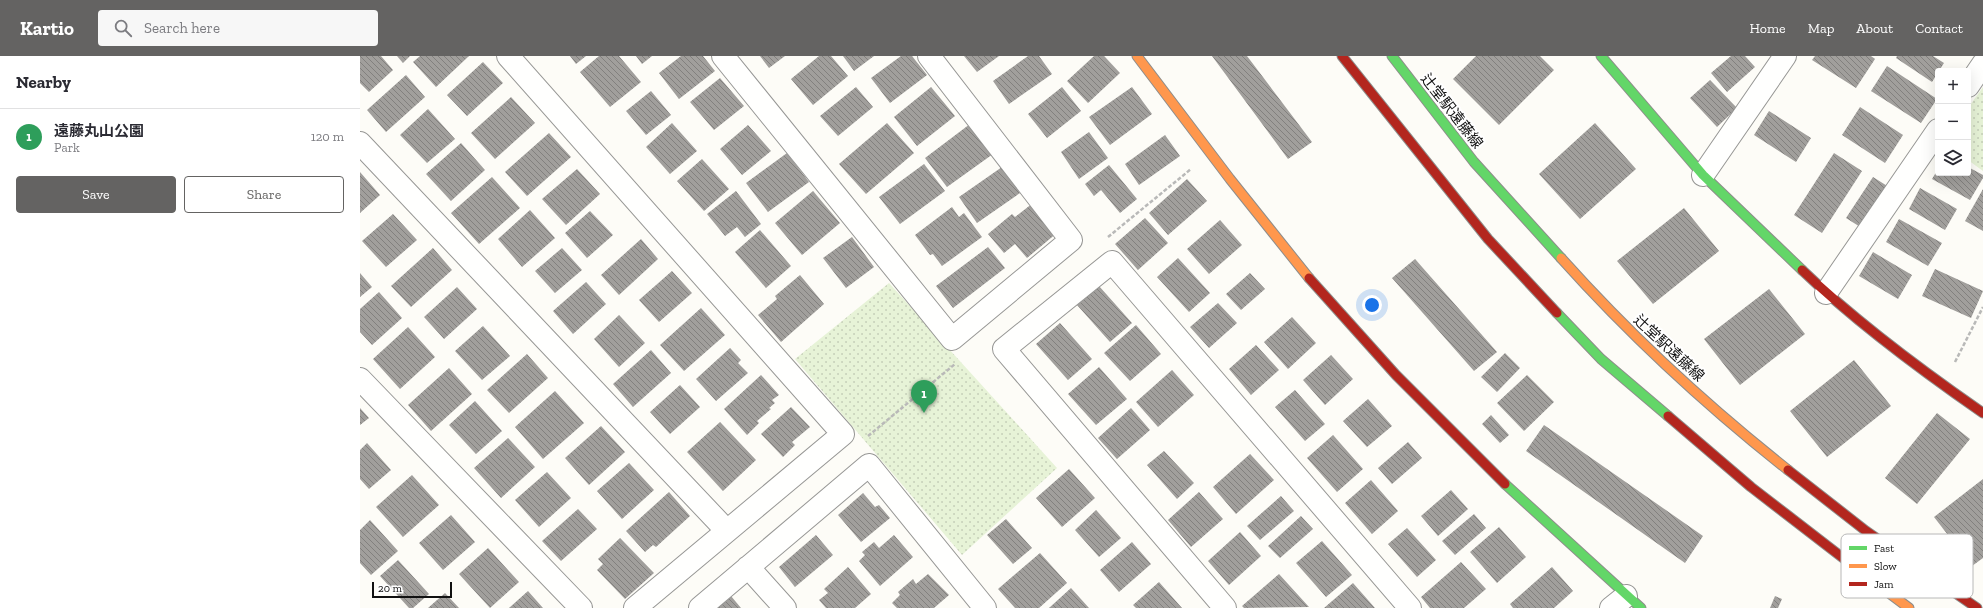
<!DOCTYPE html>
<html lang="en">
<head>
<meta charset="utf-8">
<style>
	:root { --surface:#fff; --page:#f7f7f7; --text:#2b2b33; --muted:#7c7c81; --line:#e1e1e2; --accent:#646362 }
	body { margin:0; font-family:"Zilla Slab","Noto Sans JP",serif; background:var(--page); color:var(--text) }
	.controls { position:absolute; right:12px; top:12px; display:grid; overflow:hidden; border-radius:4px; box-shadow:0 4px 16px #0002 }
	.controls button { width:36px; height:36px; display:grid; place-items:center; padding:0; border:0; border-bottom:1px solid var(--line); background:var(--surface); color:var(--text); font:20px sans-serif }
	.scale { position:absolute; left:12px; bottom:10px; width:80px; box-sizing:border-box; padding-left:4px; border:2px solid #111; border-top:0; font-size:11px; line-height:14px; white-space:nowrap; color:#111; -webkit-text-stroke:3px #fff; paint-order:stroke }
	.you { position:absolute; left:1012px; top:249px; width:14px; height:14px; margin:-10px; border:3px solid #fff; border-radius:50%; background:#1a73e8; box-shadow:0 0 0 6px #1a73e833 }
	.badge { display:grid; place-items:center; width:26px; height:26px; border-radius:50%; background:var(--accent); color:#fff; font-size:13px; font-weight:700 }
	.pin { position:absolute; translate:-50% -33px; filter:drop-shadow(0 1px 2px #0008) }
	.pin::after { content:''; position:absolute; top:21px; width:14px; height:12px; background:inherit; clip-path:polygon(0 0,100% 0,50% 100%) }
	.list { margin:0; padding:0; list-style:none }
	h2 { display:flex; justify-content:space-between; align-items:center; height:52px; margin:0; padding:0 16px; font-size:17px }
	h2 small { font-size:13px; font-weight:400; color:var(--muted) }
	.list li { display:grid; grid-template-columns:26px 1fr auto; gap:12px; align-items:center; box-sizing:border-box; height:56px; padding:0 16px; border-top:1px solid var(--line) }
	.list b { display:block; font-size:15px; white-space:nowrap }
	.list p { margin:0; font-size:13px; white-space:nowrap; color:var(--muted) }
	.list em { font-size:13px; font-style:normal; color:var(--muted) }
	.actions { display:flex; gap:8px; padding:12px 16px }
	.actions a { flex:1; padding:9px 0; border:1px solid var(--accent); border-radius:4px; text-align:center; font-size:14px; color:var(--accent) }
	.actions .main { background:var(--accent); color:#fff }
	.icon { flex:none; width:22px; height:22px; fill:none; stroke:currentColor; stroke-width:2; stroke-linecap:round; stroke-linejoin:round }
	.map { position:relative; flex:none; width:1623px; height:552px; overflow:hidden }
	header { display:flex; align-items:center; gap:24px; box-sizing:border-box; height:56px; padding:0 20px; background:var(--accent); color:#fff }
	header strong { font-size:19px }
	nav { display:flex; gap:22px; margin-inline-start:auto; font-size:14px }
	.search { width:280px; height:36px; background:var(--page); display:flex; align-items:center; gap:10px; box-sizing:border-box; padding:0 14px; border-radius:4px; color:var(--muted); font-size:15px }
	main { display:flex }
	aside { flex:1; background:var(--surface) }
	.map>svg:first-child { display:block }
	.grass { fill:url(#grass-dots) }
	.building { fill:url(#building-back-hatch) }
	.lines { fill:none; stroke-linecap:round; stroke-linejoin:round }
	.street-casing { stroke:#979795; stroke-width:24 }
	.fast-casing { stroke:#8e8d8b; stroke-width:11 }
	.slow-casing { stroke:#8e8d8b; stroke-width:11 }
	.jam-casing { stroke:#8e8d8b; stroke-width:11 }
	.path { stroke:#b9b9b8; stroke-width:2.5; stroke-dasharray:4 2; stroke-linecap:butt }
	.street { stroke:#fffffe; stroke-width:22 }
	.fast { stroke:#63d668; stroke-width:9 }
	.slow { stroke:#ff974d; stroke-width:9 }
	.jam { stroke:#b3261e; stroke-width:9 }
	.labels { text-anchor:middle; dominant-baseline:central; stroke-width:4; stroke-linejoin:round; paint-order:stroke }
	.street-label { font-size:15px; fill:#111; stroke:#fff }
	.key { fill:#fff; stroke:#b8b8b8; stroke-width:1 }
	.key-label { font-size:11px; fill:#111 }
</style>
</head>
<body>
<header>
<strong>Kartio</strong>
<div class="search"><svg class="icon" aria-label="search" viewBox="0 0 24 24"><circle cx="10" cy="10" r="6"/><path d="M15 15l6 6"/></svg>Search here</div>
<nav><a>Home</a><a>Map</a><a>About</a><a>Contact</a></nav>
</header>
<main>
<aside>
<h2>Nearby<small></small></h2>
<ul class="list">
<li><span class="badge" style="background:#2e9e5b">1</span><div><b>遠藤丸山公園</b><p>Park</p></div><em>120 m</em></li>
</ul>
<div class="actions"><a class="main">Save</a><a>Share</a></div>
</aside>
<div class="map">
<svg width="1623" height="552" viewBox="0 0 1623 552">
	<defs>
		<pattern id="grass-dots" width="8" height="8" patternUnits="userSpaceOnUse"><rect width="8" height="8" fill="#e7f3d7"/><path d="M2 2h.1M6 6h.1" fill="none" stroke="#c5cfb8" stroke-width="1.8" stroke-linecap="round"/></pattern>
		<pattern id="building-back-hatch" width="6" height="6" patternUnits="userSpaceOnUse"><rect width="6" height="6" fill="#a19f9c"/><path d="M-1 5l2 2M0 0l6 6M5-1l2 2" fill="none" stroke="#82807e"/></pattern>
	</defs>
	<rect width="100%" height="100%" fill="#fdfcf7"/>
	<path class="grass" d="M1623 31V115L1608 104V52Z
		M529 227 697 412 602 499 435 303Z"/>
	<path class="building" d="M0 0H21L33 14 9 36 0 27Z
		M37 0H50L43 7Z
		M60 0H109L76 31 53 6Z
		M210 0H226L216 8Z
		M239 0H259L281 26 250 51 220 16Z
		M276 0H292L282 8Z
		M321 0H343L355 15 319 43 299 17Z
		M400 0H425L409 12Z
		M459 0H471L488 20 453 49 431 23Z
		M483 0H514L494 15Z
		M541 0H552L567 19 530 47 511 22Z
		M604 0H639L617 16Z
		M668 0H679L692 18 649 48 633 25Z
		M734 0H744L760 17 728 47 707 25Z
		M852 0H887L952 86 928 103Z
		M1116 0H1180L1194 14 1139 69 1093 23Z
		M1371 0H1385L1395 11 1367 36 1351 17Z
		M1455 0H1511L1515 3 1496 32 1452 4Z
		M1537 0H1573L1584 7 1572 26 1536 2Z
		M123 6 143 27 107 60 87 39Z
		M1527 10 1577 43 1561 67 1511 35Z
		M46 19 65 41 26 76 7 54Z
		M360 22 384 50 354 74 330 46Z
		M1350 24 1377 52 1357 71 1330 42Z
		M496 31 513 51 478 80 460 60Z
		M571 31 595 60 557 90 534 61Z
		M702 31 721 55 687 82 668 58Z
		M772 31 792 58 750 89 729 61Z
		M291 35 311 59 286 79 266 55Z
		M151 41 175 67 135 103 111 77Z
		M1500 51 1543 79 1525 107 1482 79Z
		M68 53 95 83 67 107 40 79Z
		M1409 55 1451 82 1436 106 1394 79Z
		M312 67 337 95 310 118 286 91Z
		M527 67 554 97 506 138 479 108Z
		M1235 67 1276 113 1220 163 1179 118Z
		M610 68 633 98 587 131 565 102Z
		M388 69 411 95 382 119 360 93Z
		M729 76 748 102 719 123 701 96Z
		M189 77 211 101 167 140 145 116Z
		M805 79 820 100 779 129 765 108Z
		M101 87 125 114 91 145 66 118Z
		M427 97 449 126 408 156 386 127Z
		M1474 97 1502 115 1462 177 1434 159Z
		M342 103 369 133 344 155 317 125Z
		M564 108 585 135 540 168 519 141Z
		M749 109 777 143 760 157 741 134 734 140 725 128Z
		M642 111 660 137 617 167 599 141Z
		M1608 111 1623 119V122L1610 144 1572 123 1578 113V117H1608Z
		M217 113 240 138 206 169 182 143Z
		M0 116 20 139 0 157Z
		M132 121 160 152 119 188 91 157Z
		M1513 121 1532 133 1505 174 1486 162Z
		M827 123 847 145 808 179 789 157Z
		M1560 132 1597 153 1585 174 1549 153Z
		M1623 133V175L1605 165Z
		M376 135 401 168 385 181 377 171 365 180 347 158Z
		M453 135 480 167 442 199 415 167Z
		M673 147 698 176 667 202 655 188 644 197 628 178 652 158 655 161Z
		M592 151 599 161 604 157 622 181 582 210 573 198 570 199 555 179Z
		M1324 152 1359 195 1293 248 1257 205Z
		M170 154 195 182 162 211 138 183Z
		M230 155 253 179 227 202 205 177Z
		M33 158 57 184 26 211 2 185Z
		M785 162 808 187 778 214 755 188Z
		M1539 163 1582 187 1568 210 1526 186Z
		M860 164 882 189 849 218 827 193Z
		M400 174 431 210 406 232 375 196Z
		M492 181 514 211 486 232 463 202Z
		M281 183 298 203 259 239 241 219Z
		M628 191 645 212 593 252 576 230Z
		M73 192 92 214 51 251 31 230Z
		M202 192 222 214 195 237 175 215Z
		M1513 196 1552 219 1538 243 1499 220Z
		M818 202 850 237 829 256 797 221Z
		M1055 203 1137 296 1114 315 1032 222Z
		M1575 213 1623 235 1611 262 1562 240Z
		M312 215 332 237 299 266 279 244Z
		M0 217 12 231 0 241Z
		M890 217 905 233 881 254 866 238Z
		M440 219 464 248 421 286 398 259 417 243 415 240Z
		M226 226 246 248 213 278 193 255Z
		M739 230 772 267 750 286 717 249Z
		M97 231 117 253 84 283 64 261Z
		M1409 233 1445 278 1380 329 1344 283Z
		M19 236 42 262 12 289 0 276V253Z
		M858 247 877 267 849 292 830 271Z
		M341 252 365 279 324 315 300 289Z
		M259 259 285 287 259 311 234 283Z
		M932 261 956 287 928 313 904 286Z
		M700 267 732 303 708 324 676 288Z
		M776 269 801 298 770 325 744 297Z
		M123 270 150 300 122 324 95 295Z
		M48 271 75 301 40 333 13 303Z
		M896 289 919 314 891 339 869 313Z
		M370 292 381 304 378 307 388 317 356 345 336 323Z
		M291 294 311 317 273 351 253 328Z
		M1145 297 1160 312 1137 336 1121 321Z
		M167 298 188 322 149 357 127 334Z
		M971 299 993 323 965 349 943 324Z
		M1494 304 1531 350 1467 401 1430 355Z
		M739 311 767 343 736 369 708 338Z
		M89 312 112 338 71 375 48 349Z
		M812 314 834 339 798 371 776 346Z
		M401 319 419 339 412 344 415 347 409 352 411 353 397 365 399 367 387 379 364 353Z
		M1167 319 1194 346 1164 375 1137 347Z
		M320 329 340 351 310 378 290 356Z
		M935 334 965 368 945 385 915 351Z
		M195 335 224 367 183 403 155 371Z
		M1008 343 1032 370 1007 391 983 365Z
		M115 345 142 375 116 398 89 369Z
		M431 351 450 371 432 386 435 389 423 401 401 378Z
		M0 352 9 362 0 369Z
		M771 352 790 374 757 403 738 382Z
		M1577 357 1610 383 1557 448 1525 422Z
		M1131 359 1149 379 1140 387 1122 368Z
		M360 366 396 404 363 435 327 396Z
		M1184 369 1343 480 1325 507 1166 395Z
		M241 370 265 396 229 429 205 402Z
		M973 379 1003 413 977 436 947 402Z
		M148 382 175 411 141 442 114 412Z
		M1048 386 1062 402 1032 428 1018 412Z
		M7 387 31 414 9 433 0 423V394Z
		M804 395 834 427 817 443 787 409Z
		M890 398 914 424 876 458 853 431Z
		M269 407 294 434 262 463 237 435Z
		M709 413 735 442 702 471 676 442Z
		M187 416 211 442 179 471 155 444Z
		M52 419 79 449 43 481 16 451Z
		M1623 423V502L1612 510 1574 461Z
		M1011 424 1038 455 1012 478 985 447Z
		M1091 434 1108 453 1078 480 1061 460Z
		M309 436 330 460 296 491 293 489 285 496 266 475Z
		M839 436 863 463 831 491 808 464Z
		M503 437 515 451 519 449 530 462 501 486 478 459Z
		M921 440 934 455 900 484 887 470Z
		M218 453 237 473 201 505 182 485Z
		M736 454 761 482 739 501 715 474Z
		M1114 458 1126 472 1095 499 1082 485Z
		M91 459 115 486 83 514 59 487Z
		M941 460 953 473 920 502 908 490Z
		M646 463 672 492 653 508 627 479Z
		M10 464 38 495 11 519 0 507V474Z
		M1139 471 1166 501 1137 527 1110 496Z
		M1047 472 1076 504 1057 521 1028 488Z
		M880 476 901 500 869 529 848 505Z
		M456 479 473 499 435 531 419 511Z
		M534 479 553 501 520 530 499 505 505 499 502 496 514 486 519 492Z
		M260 482 294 517 265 543 237 514 243 508 238 503Z
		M962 485 992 519 966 541 936 507Z
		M772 486 791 508 759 536 740 514Z
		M128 492 159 526 130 552 99 518Z
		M680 497 707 527 679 552H655L638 533Z
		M38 504 69 538 53 552H49L20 520Z
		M1101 506 1126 533 1104 552H1070L1061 541Z
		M488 511 511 538 495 552H466L459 544 468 537 464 533Z
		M1192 511 1213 535 1194 552H1153L1150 548Z
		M568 518 589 539 574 552H537L532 547 540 539 538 536 553 523 556 528Z
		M919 518 949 551 884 552 882 550Z
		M799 526 822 552H776L773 549Z
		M993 527 1015 552H964Z
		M711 532 729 552H689Z
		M168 535 183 552H149Z
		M85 537 99 552H68Z
		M371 540 381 552H356Z
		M1415 540 1422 543 1418 552H1410Z"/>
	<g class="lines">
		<g class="street-casing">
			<path id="street" d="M148 0 483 378 275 552
				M363 0 592 283 711 184 569 0
				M1608 30 1623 8
				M0 87 367 475
				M1343 119 1425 0
				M1466 237 1578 74
				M0 323 221 552
				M388 511 425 552
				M340 552 509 409 625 552
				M865 552 644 293 752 206 1050 552
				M1251 552 1266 540"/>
		</g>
		<g class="fast-casing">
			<path id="fast" d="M1032 0 1114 106 1201 202
				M1241 0 1343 119 1442 214
				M1197 257 1241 303 1308 360
				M1145 428 1281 552"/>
		</g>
		<g class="slow-casing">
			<path id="slow" d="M777 0 870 123 949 222
				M1201 202C1270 279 1347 350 1428 414
				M1509 522 1549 552"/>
		</g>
		<g class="jam-casing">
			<path id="jam" d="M982 0 1128 183 1197 257
				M1442 214C1496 266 1561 314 1623 357
				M949 222 1036 319 1145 428
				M1308 360 1391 431 1509 522
				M1428 414 1506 475 1617 552"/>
		</g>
		<path class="path" d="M748 181 831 113
			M1595 306 1623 251
			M508 380 595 308"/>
		<use href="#street" class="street"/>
		<use href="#fast" class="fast"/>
		<use href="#slow" class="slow"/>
		<use href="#jam" class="jam"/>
	</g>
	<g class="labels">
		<g class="street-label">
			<text transform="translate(1092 55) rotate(52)">辻堂駅遠藤線</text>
			<text transform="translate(1309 292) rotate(43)">辻堂駅遠藤線</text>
		</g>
	</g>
	<rect x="1481" y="478" width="132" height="64" rx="6" class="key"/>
	<rect x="1489" y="490" width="18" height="4" fill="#63d668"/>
	<rect x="1489" y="508" width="18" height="4" fill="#ff974d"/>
	<rect x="1489" y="526" width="18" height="4" fill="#b3261e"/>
	<g class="key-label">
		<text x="1514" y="496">Fast</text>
		<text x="1514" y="514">Slow</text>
		<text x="1514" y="532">Jam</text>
	</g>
</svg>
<div class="controls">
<button>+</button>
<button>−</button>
<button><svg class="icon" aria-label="layers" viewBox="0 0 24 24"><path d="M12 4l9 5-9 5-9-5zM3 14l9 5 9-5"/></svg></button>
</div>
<div class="scale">20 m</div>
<div class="you"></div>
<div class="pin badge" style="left:564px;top:357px;background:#2e9e5b">1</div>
</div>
</main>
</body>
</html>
